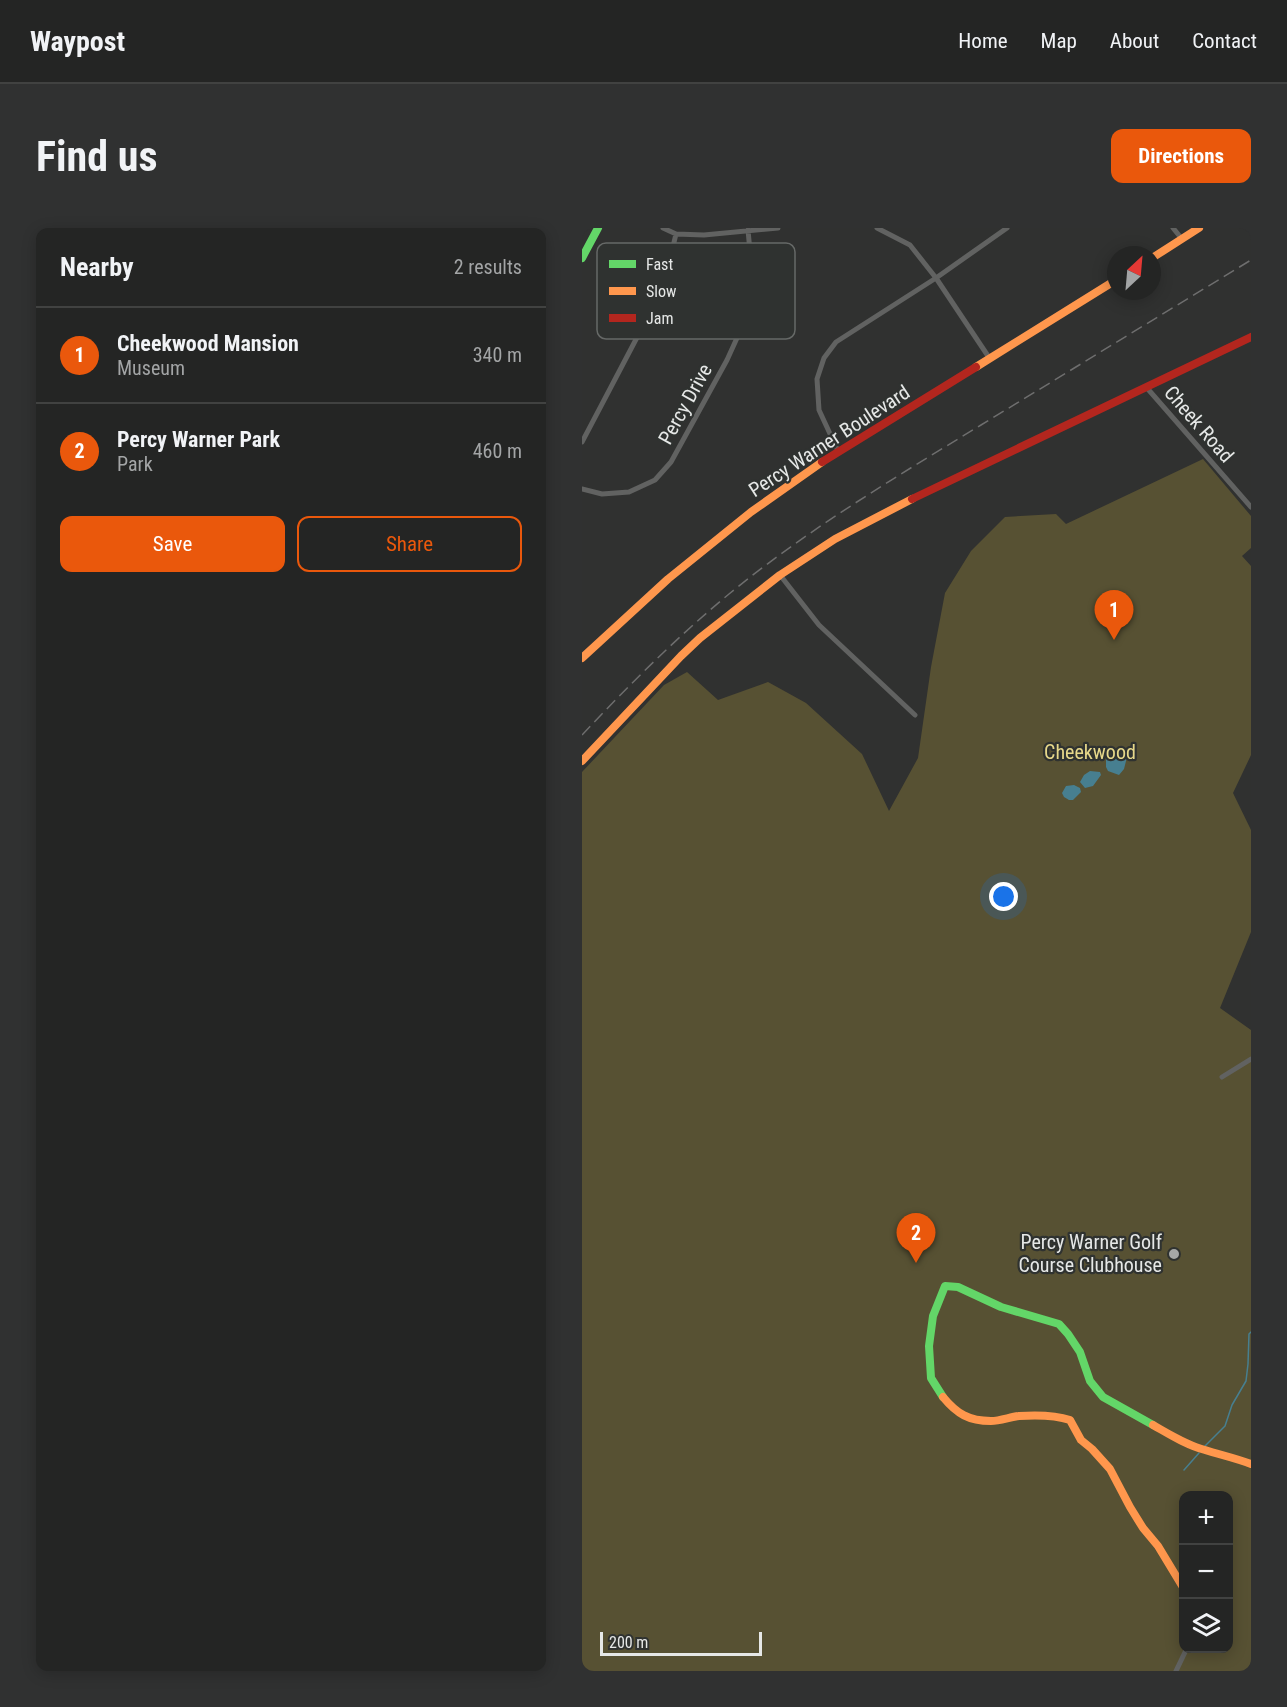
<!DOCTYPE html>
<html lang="en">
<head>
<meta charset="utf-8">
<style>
	:root { --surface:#242524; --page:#303131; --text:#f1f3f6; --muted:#a3a5a6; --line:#414241; --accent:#ea580c }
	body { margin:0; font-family:"Roboto Condensed",sans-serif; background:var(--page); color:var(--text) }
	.controls { position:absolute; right:18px; bottom:18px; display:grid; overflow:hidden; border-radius:12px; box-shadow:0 3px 15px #0003 }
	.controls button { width:54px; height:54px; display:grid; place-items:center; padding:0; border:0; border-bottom:2px solid var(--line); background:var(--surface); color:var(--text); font:30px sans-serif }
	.compass { position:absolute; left:525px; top:18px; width:54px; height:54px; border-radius:50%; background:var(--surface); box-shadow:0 3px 15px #0003; rotate:26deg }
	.scale { position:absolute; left:18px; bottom:15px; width:162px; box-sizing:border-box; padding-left:6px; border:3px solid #e6e8e7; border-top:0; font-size:16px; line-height:21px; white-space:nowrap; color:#e6e8e7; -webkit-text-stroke:4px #2f3230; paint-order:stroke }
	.you { position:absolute; left:422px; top:669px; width:21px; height:21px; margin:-15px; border:4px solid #fff; border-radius:50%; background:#1a73e8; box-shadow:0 0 0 9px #1a73e833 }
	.badge { display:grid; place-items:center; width:39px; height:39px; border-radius:50%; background:var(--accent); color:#fff; font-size:20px; font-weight:700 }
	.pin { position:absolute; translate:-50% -50px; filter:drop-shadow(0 2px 3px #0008) }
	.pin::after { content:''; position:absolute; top:32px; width:21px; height:18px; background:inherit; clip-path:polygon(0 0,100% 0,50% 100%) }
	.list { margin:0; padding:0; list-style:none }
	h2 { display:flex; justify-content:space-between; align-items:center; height:78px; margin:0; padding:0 24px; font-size:26px }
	h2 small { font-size:20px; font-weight:400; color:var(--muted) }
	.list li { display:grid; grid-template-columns:39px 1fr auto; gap:18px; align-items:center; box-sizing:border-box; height:96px; padding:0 24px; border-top:2px solid var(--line) }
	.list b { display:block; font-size:22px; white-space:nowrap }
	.list p { margin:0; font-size:20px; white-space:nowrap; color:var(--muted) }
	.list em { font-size:20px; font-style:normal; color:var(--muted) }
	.actions { display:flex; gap:12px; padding:18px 24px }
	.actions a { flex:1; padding:14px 0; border:2px solid var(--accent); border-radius:12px; text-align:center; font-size:21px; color:var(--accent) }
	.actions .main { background:var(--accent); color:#fff }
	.icon { flex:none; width:33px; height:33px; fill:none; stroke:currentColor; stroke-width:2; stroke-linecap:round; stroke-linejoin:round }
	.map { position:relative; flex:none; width:669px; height:1443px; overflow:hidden; border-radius:12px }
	header { display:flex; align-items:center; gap:36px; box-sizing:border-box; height:84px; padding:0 30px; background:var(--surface); border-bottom:2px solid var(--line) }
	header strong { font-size:28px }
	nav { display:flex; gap:33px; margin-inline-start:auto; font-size:21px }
	.intro { display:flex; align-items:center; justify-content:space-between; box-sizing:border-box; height:144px; padding:0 36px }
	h1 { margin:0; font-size:42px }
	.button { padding:15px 27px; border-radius:12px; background:var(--accent); color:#fff; font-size:21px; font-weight:700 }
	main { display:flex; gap:36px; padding:0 36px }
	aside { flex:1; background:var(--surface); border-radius:12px; box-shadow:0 3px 15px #0003 }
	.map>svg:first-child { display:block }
	.green { fill:#575133; fill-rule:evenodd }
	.water { fill:#477f90 }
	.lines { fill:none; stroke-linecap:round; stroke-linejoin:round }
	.stream { stroke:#477f90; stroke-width:1.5 }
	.street { stroke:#616261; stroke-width:5 }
	.fast { stroke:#63d668; stroke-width:8 }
	.slow { stroke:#ff974d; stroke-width:8 }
	.jam { stroke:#b3261e; stroke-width:8 }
	.rail { stroke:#6e6e6e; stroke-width:1.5; stroke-dasharray:12 6; stroke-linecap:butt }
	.poi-dot { fill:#a6a8a7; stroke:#2f3230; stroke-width:2 }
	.labels { text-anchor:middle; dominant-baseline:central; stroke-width:4.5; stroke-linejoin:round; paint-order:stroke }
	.street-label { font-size:20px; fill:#e6e8e7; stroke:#2f3230 }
	.park-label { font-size:20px; fill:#e7d88a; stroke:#2f3230 }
	.poi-label { font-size:20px; fill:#e6e8e7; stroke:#2f3230; text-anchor:end }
	.key { fill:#2f3230; stroke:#666967; stroke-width:1.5 }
	.key-label { font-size:16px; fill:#e6e8e7 }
</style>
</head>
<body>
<header>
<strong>Waypost</strong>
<nav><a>Home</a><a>Map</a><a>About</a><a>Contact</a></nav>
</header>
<div class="intro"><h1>Find us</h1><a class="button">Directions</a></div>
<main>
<aside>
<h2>Nearby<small>2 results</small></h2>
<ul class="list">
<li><span class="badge">1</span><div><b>Cheekwood Mansion</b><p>Museum</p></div><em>340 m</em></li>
<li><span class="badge">2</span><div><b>Percy Warner Park</b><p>Park</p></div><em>460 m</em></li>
</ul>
<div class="actions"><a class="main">Save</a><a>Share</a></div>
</aside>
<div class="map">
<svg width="669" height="1443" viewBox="0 0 669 1443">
	<rect width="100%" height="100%" fill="#303130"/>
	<path class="green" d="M621 231 669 288V320L660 328 669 338V527L651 565 669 602V704L638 780 669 802V1443H0V544L82 457 105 444 136 472 186 454 224 475 280 526 307 583 336 530 349 439 363 365 389 323 423 289 474 286 484 296ZM602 1268H646V1420H602Z"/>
	<path class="water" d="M536 525 542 526 545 529 542 541 537 547 526 543 524 539V530L527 527Z
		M508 543 518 544 519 547 511 558 503 560 498 554 502 547Z
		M492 557 498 560 499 564 491 572H487L482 569 480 565 484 558Z"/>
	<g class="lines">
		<path class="stream" d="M622 1219 643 1198 650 1177 664 1153 666 1136 667 1106 669 1104
			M602 1242 617 1225"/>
		<path class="street" d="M81 0 94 6 122 7 196 0
			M295 0 328 17 354 50 408 131
			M591 0 600 11
			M565 160 669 279
			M0 214 81 60 94 6
			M256 223 237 182 235 151 242 130 254 114 354 50 425 0
			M0 261 20 266 47 264 73 252 89 234 145 132 165 88 171 55 166 2
			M198 347 237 397 333 487
			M640 849 669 831
			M594 1443 605 1420"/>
		<path class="fast" d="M0 30 16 0
			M361 1169 349 1150 347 1118 351 1088 363 1058 376 1059 419 1079 477 1096 486 1106 498 1124 508 1153 521 1169 571 1197"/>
		<path class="slow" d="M570 30 617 0
			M394 139 534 52
			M0 430 86 351 169 284 240 234
			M0 533 99 428 118 410 198 347 253 311 330 271
			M361 1169C375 1186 387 1193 409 1193 418 1193 428 1189 437 1188 453 1187 473 1187 488 1192L499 1212 510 1221 528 1241 548 1279 561 1300 576 1318 602 1361
			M571 1197C587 1206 604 1217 623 1222 639 1227 653 1230 669 1236"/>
		<path class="jam" d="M240 234 394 139
			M330 271 669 109"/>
		<path class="rail" d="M0 507C46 458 94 410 147 366 225 302 312 250 399 197 489 142 579 87 669 32"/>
	</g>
	<circle class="poi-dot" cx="592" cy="1026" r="6"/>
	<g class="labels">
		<g class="street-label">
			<text transform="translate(103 176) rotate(-61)">Percy Drive</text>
			<text transform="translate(617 196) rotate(49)">Cheek Road</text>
			<text transform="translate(247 213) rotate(-33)">Percy Warner Boulevard</text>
		</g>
		<g class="park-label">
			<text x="508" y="524">Cheekwood</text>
		</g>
		<g class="poi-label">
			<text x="580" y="1014">Percy Warner Golf<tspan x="580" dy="23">Course Clubhouse</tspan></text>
		</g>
	</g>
	<rect x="15" y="15" width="198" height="96" rx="9" class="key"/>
	<rect x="27" y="32" width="27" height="8" fill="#63d668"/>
	<rect x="27" y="59" width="27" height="8" fill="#ff974d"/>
	<rect x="27" y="86" width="27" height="8" fill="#b3261e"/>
	<g class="key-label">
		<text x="64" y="42">Fast</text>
		<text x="64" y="69">Slow</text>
		<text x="64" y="96">Jam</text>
	</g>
</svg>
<div class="controls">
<button>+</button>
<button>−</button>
<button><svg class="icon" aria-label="layers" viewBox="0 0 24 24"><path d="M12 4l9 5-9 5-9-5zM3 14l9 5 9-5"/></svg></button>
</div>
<svg class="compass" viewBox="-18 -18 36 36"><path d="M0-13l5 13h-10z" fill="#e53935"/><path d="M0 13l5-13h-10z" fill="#a3a5a6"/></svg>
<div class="scale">200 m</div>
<div class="you"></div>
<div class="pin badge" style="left:532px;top:412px">1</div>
<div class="pin badge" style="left:334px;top:1035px">2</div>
</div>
</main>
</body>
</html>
